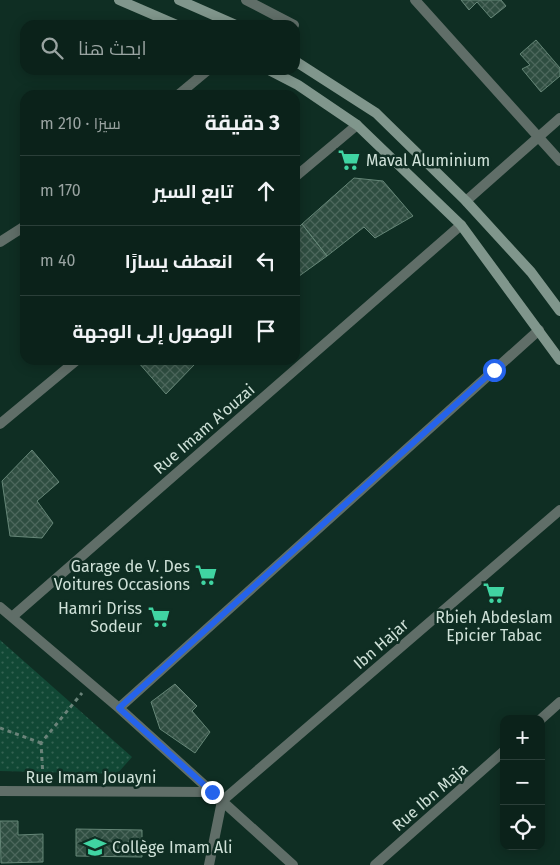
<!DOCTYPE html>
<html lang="ar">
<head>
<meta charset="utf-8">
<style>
	:root { --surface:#0b221a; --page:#192f27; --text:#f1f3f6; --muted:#9aa4a2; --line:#2b3f39 }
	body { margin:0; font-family:"Fira Sans",Cairo,sans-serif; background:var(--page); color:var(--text); direction:rtl }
	.controls { position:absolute; right:15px; bottom:15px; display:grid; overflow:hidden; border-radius:10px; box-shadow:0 2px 12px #0003 }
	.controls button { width:45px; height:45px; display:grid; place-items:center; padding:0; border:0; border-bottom:1px solid var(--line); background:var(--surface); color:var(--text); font:25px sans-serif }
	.stop { position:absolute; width:15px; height:15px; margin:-11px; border:4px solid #2563eb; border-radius:50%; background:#fff }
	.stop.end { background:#2563eb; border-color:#fff; box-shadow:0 1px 5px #0008 }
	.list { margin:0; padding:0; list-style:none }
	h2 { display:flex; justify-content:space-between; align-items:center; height:65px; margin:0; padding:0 20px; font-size:21px }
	h2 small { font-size:16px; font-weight:400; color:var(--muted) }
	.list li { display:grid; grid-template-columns:32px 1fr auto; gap:15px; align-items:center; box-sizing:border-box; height:70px; padding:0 20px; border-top:1px solid var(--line) }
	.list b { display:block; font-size:19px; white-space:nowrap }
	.list em { font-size:16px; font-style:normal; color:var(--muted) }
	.icon { flex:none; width:28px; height:28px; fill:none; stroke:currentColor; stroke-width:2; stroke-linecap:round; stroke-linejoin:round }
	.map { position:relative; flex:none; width:560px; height:865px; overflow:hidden; direction:ltr }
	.search { position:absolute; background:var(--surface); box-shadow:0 2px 12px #0003; left:20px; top:20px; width:280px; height:55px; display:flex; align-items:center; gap:12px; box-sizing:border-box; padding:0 18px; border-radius:15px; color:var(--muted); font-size:19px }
	.panel { position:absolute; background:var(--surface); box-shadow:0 2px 12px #0003; left:20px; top:90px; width:280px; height:275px; border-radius:15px; direction:rtl }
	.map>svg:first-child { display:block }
	.grass { fill:url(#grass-dots) }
	.building { fill:url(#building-cross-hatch); stroke:#658677 }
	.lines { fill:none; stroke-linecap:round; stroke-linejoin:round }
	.path { stroke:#6a8379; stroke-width:3; stroke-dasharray:4 4; stroke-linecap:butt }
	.lane { stroke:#606e68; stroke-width:10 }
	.street { stroke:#606e68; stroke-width:10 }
	.secondary { stroke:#80968c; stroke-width:10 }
	.route { stroke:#2563eb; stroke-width:6 }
	.labels { text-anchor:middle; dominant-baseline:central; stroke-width:5; stroke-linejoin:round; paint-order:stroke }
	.poi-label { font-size:16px; fill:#cfe1d8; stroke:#0f2e23; text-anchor:start }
	.street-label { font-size:16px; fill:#cfe1d8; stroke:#0f2e23 }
</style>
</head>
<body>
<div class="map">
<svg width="560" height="865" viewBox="0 0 560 865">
	<defs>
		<pattern id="grass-dots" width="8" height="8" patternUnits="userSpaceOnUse" patternTransform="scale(1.25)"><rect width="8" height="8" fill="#114835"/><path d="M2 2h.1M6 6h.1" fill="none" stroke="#336252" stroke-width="1.8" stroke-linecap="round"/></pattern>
		<pattern id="building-cross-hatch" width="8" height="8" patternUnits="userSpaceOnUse" patternTransform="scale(1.25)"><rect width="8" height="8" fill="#2f4e41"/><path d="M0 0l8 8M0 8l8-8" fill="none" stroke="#4c675c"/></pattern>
	</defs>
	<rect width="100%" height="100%" fill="#0f2e23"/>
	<path class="grass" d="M0 640 132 757 117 774 0 771Z"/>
	<path class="building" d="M461 0H501L506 6 491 18 477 2 469 10Z
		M536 40 560 68V76L541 92 522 69 530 65 520 54Z
		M354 178 383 181 413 216 375 238 364 227 327 256 302 224Z
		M302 224 327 256 295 279V231Z
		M140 360H190L194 365 166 394 138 362Z
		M32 450 59 482 37 501 53 523 42 538 10 536 2 481Z
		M175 684 197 706 192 711 210 732 195 753 160 729 151 702Z
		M0 821H18V835L43 834V862L1 863Z
		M76 829 142 830V857L76 856Z"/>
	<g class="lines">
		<path class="path" d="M0 728 41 743
			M43 777 41 743 82 693"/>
		<path class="lane" d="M246 0 294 25"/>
		<path class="street" d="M415 0 560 161
			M178 95 208 70
			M295 177 357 125
			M466 201 560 118
			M0 242 25 226
			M0 424 77 360
			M0 607 119 708 293 865
			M12 617 461 225
			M119 708 539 330
			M541 719 560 702
			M0 791 212 792
			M209 865 222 801 560 510
			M375 865 504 751"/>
		<path class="secondary" d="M119 0 177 25
			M179 0 236 25
			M295 61 376 113 466 201 531 272 560 311
			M269 70 298 85 357 125 461 225 560 360"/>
	</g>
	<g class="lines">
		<path class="route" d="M212 792 119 708 494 370"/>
	</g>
	<defs>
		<g id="supermarket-bare" transform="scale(1.725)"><path d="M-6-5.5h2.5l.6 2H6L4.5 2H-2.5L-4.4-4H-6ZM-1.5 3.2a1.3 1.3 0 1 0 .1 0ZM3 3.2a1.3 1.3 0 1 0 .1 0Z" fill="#40d4a2" stroke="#0f2e23" stroke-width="2.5" paint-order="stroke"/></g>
		<g id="school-bare" transform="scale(1.725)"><path d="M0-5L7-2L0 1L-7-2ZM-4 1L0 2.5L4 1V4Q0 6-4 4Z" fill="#40d4a2" stroke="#0f2e23" stroke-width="2.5" paint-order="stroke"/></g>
	</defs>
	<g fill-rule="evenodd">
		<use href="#supermarket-bare" x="349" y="160"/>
		<use href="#supermarket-bare" x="206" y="575"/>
		<use href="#supermarket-bare" x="494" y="593"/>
		<use href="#supermarket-bare" x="159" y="617"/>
		<use href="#school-bare" x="95" y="847"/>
	</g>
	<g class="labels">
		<g class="poi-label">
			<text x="366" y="160">Maval Aluminium</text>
			<text x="190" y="566" text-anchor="end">Garage de V. Des<tspan x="190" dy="18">Voitures Occasions</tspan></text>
			<text x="142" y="608" text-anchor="end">Hamri Driss<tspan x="142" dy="18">Sodeur</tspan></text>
			<text x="494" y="617" text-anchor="middle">Rbieh Abdeslam<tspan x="494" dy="18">Epicier Tabac</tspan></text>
			<text x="112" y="847">Collège Imam Ali</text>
		</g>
		<g class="street-label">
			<text transform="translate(204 429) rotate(-41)">Rue Imam A'ouzai</text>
			<text transform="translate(381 644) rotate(-41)">Ibn Hajar</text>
			<text x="91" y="777">Rue Imam Jouayni</text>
			<text transform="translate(430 797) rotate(-41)">Rue Ibn Maja</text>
		</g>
	</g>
</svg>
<div class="controls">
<button>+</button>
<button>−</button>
<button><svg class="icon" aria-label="locate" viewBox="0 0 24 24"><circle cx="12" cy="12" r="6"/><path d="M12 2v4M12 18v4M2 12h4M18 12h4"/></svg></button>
</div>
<div class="stop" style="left:494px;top:370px"></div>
<div class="stop end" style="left:212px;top:792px"></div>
<div class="search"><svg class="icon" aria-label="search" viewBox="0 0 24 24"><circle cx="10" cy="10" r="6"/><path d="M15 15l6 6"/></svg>ابحث هنا</div>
<section class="panel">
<h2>3 دقيقة<small>سيرًا · 210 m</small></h2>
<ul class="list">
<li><svg class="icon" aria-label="ahead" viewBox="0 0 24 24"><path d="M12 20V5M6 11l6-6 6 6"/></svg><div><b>تابع السير</b></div><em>170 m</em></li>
<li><svg class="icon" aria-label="left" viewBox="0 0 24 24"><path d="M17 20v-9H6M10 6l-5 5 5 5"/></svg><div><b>انعطف يسارًا</b></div><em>40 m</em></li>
<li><svg class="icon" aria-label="arrive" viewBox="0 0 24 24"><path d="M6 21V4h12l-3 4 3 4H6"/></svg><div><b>الوصول إلى الوجهة</b></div></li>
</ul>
</section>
</div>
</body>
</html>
